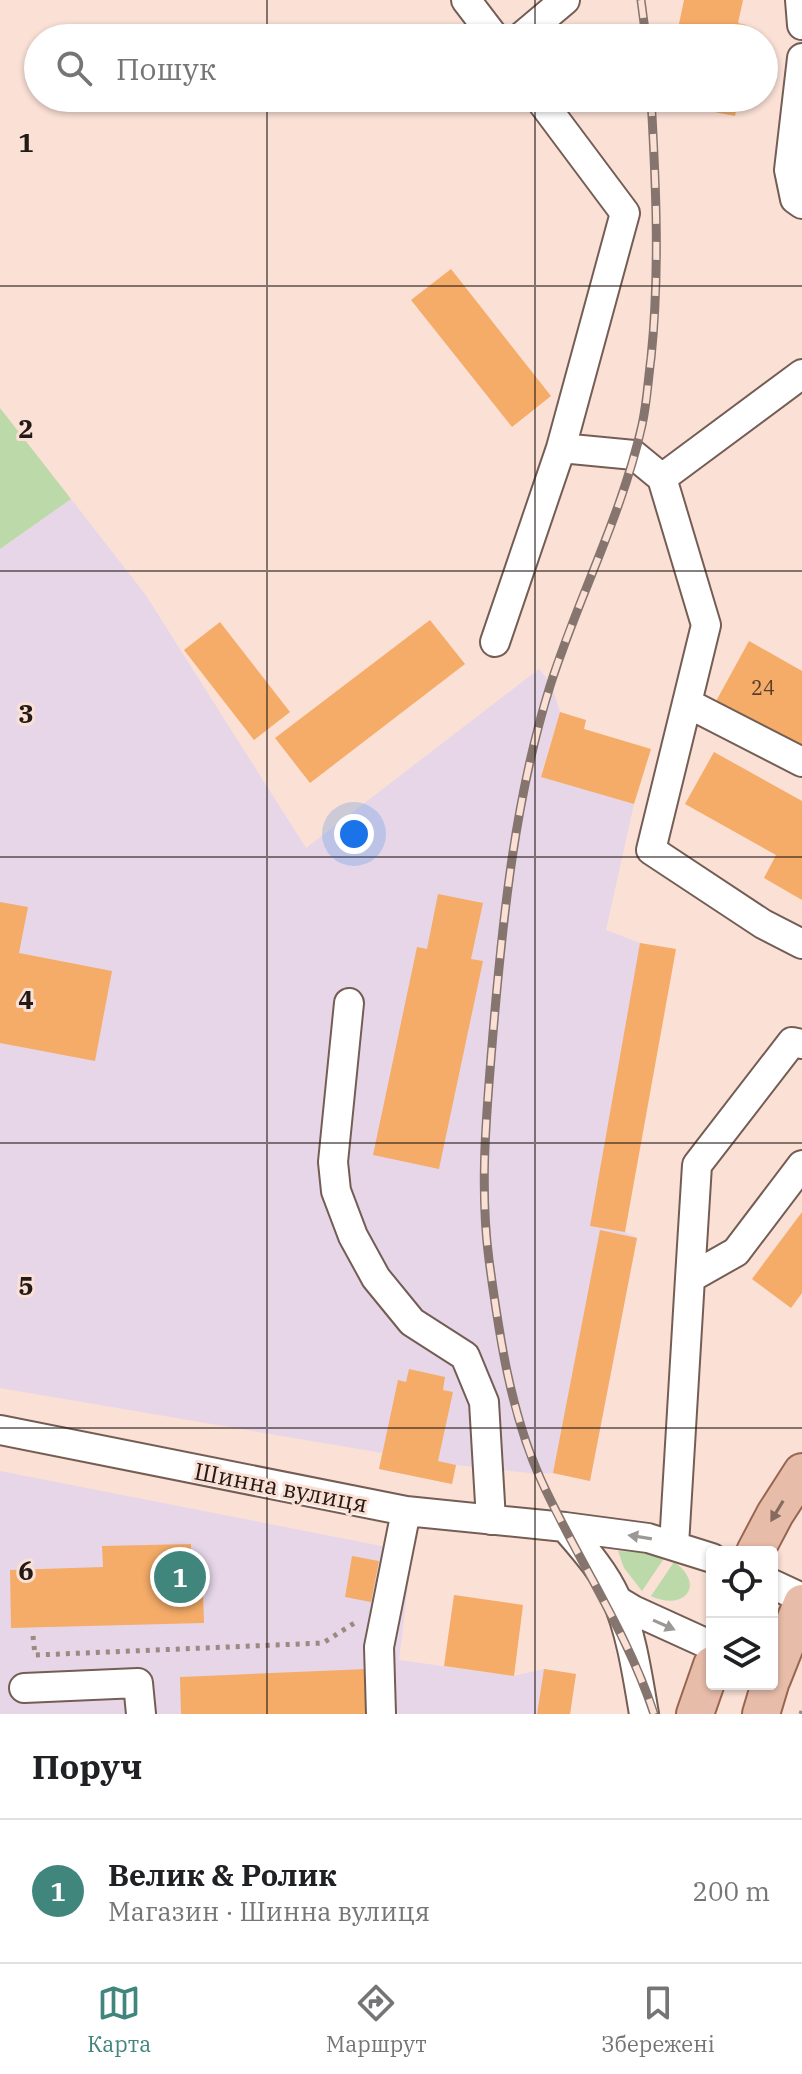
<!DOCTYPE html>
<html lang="uk">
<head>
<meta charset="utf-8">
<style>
	:root { --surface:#fff; --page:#f6f6f6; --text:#202124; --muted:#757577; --line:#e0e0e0; --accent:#40867d }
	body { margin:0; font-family:"IBM Plex Serif",serif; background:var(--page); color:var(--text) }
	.controls { position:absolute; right:24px; bottom:24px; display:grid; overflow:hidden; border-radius:8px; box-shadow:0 2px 6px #0004 }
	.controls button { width:72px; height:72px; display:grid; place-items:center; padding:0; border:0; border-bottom:2px solid var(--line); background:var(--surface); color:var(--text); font:40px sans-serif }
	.you { position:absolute; left:354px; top:834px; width:28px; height:28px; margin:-20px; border:6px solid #fff; border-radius:50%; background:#1a73e8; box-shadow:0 0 0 12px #1a73e833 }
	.badge { display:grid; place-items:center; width:52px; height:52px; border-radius:50%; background:var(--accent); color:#fff; font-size:26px; font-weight:700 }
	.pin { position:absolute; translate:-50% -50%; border:4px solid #fff; box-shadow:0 2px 8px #0006 }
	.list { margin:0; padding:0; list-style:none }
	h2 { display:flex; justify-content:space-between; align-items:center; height:104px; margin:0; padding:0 32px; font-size:34px }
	h2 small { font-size:26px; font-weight:400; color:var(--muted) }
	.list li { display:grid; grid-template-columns:52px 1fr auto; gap:24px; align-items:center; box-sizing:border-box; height:144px; padding:0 32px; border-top:2px solid var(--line) }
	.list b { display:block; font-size:30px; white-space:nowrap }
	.list p { margin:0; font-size:26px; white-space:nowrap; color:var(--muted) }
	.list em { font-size:26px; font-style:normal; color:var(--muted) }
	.icon { flex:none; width:44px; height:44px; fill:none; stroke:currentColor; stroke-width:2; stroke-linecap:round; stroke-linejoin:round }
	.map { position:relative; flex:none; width:802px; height:1714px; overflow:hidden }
	.search { position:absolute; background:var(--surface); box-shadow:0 2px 6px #0004; left:24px; right:24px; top:24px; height:88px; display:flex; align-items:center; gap:20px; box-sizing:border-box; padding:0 28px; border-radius:44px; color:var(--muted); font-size:30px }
	.sheet { height:248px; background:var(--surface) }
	nav { display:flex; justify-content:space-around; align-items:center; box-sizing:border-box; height:112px; border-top:2px solid var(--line); background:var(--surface); font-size:22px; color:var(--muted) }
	nav a { display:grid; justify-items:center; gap:4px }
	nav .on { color:var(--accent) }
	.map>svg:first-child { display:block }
	.industrial { fill:#e6d6e8 }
	.green { fill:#bcd9a9 }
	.building { fill:#f5ac68 }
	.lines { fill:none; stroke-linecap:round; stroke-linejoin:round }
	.minor-casing { stroke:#745d54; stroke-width:32 }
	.major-casing { stroke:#986650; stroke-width:40 }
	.path { stroke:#9c8982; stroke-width:5; stroke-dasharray:4 6; stroke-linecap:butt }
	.minor { stroke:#fff; stroke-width:28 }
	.major { stroke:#e7bca9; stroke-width:36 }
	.rail-casing { stroke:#86756e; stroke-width:9 }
	.rail { stroke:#fae0d5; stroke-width:6; stroke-dasharray:18; stroke-linecap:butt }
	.oneway { fill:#856a60 }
	.oneway2 { fill:#9c9896 }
	.grid { fill:none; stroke:#231916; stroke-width:2; stroke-opacity:0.55 }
	.labels { text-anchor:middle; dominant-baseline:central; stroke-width:6; stroke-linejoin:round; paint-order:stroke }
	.number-label { font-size:20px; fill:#583e2a }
	.street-label { font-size:24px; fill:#231916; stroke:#fae0d5 }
	.grid-label { font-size:26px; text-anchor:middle; font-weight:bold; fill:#231916; stroke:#fae0d5; stroke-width:6; stroke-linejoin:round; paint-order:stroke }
</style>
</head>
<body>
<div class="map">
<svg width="802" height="1714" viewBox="0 0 802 1714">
	<rect width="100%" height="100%" fill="#fae0d5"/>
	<path class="industrial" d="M71 499 145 594 306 848 539 669 551 684 560 712 541 776 634 804 606 930 640 943 625 1232 637 1238 590 1481 553 1473 538 1474 456 1465 452 1484 379 1469 382 1453 0 1388V549Z
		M0 1471 412 1552 399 1660 514 1676 544 1669 576 1674 570 1714H0Z"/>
	<path class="green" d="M0 408 71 499 0 549Z
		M618 1551 651 1552 665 1557 642 1591 624 1568Z
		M674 1562C706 1584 685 1612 651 1596Z"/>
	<path class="building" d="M684 0H743L738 23 746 25 743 38H676Z
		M664 98H739L735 116 663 102Z
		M451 269 551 396 512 427 411 300Z
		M430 620 465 664 310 783 275 738Z
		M220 622 290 712 254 740 184 650Z
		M749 641 802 671V752L715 703Z
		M560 712 586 720 584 729 651 749 634 804 541 777Z
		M714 752 802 801V900L764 878 776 855 685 804Z
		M438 894 483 903 471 959 483 961 439 1169 373 1155 417 947 427 949Z
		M0 902 28 907 19 953 112 971 95 1061 0 1043Z
		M640 943 676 949 625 1232 590 1226Z
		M802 1212V1293L791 1308 752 1279Z
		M600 1230 637 1238 590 1481 553 1473Z
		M409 1369 445 1377 443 1390 453 1392 438 1461 456 1465 452 1484 379 1469 398 1380 406 1382Z
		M191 1544 192 1593H203L204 1623 11 1628 10 1570 103 1567 102 1546Z
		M352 1556 379 1561 371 1602 345 1597Z
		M454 1595 523 1605 514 1676 444 1666Z
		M367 1669 369 1714H181L180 1677Z
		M544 1669 576 1674 570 1714H537Z"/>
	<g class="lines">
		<g class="minor-casing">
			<path id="minor" d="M466 0 495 38
				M800 0 802 25
				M520 38 565 0
				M802 58 789 170 795 199 802 204
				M539 98 625 213 561 448
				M802 374 662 478 706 625 651 850 763 924 802 944
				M495 642 561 448 634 455 662 478
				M687 703 802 762
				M349 1003 333 1162 336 1191 353 1236 376 1278 412 1322 465 1356 484 1402 491 1520
				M690 1278 697 1165 792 1042 802 1044
				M0 1430 406 1511 565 1527 648 1538 712 1558
				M565 1527C584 1549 604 1571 616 1598 631 1630 638 1679 644 1714
				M674 1545 690 1278 736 1252 802 1165
				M772 1584 802 1598
				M618 1601 633 1610 712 1646
				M24 1688 138 1683 141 1714
				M381 1714 379 1647 406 1511"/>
		</g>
		<g class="major-casing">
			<path id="major" d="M755 1552 775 1514 802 1472
				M772 1679 802 1603
				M695 1714 712 1665
				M761 1714 770 1684"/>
		</g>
		<path class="path" d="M33 1636 35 1655 323 1643 356 1622
			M801 1714 802 1711"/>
		<use href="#minor" class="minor"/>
		<use href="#major" class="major"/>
		<g class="rail-casing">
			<path id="rail" d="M641 0 646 38
				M651 98C656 185 660 271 651 358 648 380 647 403 642 425 622 515 578 598 550 686 515 799 503 916 493 1033 487 1109 479 1184 489 1260 499 1334 510 1411 541 1480 577 1559 627 1631 654 1714"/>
		</g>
		<use href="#rail" class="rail"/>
	</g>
	<defs><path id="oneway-solid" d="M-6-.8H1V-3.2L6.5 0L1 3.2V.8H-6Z" transform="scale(2)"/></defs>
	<use class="oneway" href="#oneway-solid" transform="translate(777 1511) rotate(121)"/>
	<g class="oneway2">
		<use href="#oneway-solid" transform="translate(640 1537) rotate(-171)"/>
		<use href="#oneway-solid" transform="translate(664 1625) rotate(24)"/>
	</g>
	<path class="grid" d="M267 0V38M535 0V38M267 98V1714M535 98V1714M0 286H802M0 571H802M0 857H802M0 1143H802M0 1428H802"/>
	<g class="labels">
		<g class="number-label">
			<text x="763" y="687">24</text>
		</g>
		<g class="street-label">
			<text transform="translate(281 1487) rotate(11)">Шинна вулиця</text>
		</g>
	</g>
	<g class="grid-label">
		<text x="26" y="152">1</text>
		<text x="26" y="438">2</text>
		<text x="26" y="723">3</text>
		<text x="26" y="1009">4</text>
		<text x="26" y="1295">5</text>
		<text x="26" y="1580">6</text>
	</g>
</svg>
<div class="controls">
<button><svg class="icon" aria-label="locate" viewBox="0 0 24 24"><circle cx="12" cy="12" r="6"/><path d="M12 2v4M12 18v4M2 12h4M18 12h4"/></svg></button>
<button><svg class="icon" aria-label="layers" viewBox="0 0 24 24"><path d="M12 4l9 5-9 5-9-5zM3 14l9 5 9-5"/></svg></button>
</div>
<div class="you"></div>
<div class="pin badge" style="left:180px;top:1577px">1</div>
<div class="search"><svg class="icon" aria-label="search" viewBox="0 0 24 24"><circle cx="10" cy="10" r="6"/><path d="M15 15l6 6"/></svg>Пошук</div>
</div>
<section class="sheet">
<h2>Поруч<small></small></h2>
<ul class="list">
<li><span class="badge">1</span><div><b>Велик &amp; Ролик</b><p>Магазин · Шинна вулиця</p></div><em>200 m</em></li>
</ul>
</section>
<nav>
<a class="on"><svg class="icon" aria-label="map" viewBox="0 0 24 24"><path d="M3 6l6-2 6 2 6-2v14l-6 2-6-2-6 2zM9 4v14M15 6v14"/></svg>Карта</a>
<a><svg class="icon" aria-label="directions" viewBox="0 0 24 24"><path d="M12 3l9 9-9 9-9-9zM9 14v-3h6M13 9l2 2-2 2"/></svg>Маршрут</a>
<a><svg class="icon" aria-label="saved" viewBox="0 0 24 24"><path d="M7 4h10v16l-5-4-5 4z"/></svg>Збережені</a>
</nav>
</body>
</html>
